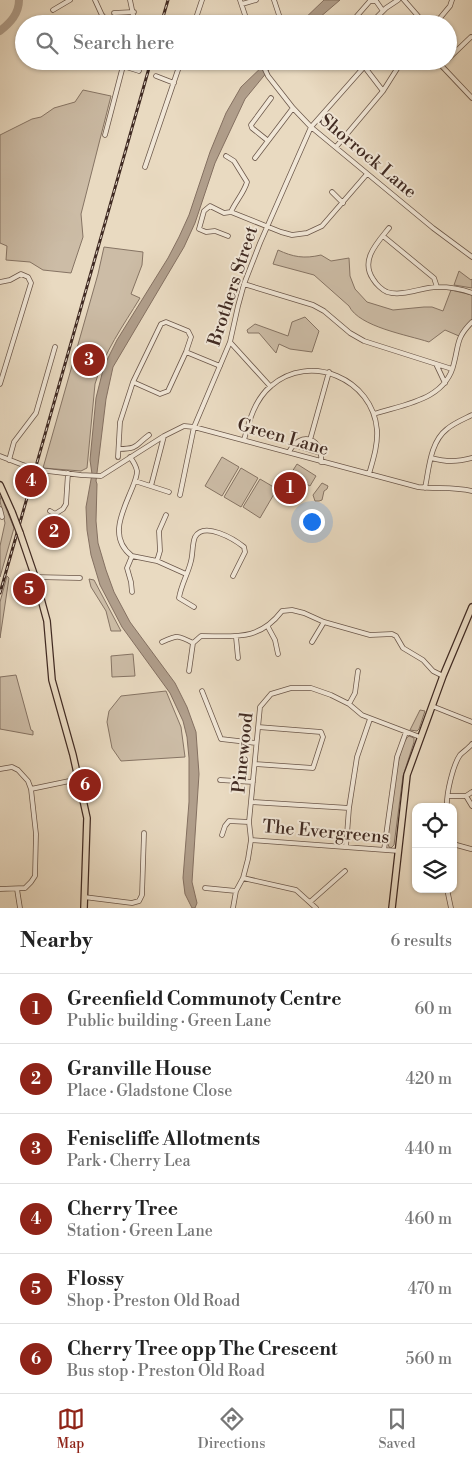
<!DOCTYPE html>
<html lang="en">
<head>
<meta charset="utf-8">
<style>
	:root { --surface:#fff; --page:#f6f6f6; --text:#222; --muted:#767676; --line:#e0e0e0; --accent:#8f2418 }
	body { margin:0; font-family:"Libre Bodoni",serif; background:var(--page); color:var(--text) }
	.controls { position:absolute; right:15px; bottom:15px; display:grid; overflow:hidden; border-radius:10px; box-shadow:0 1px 4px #0004 }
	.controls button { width:45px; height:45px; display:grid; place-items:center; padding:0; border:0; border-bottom:1px solid var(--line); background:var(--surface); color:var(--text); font:25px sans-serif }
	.you { position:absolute; left:311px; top:521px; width:18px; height:18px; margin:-12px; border:4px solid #fff; border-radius:50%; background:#1a73e8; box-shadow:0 0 0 8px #1a73e833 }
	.badge { display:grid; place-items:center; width:32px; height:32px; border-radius:50%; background:var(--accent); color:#fff; font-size:16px; font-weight:700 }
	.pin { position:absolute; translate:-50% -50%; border:2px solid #fff; box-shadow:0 1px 5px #0006 }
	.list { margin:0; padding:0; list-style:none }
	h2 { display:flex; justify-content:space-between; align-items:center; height:65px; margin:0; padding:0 20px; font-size:21px }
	h2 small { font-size:16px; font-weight:400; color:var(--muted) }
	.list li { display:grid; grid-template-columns:32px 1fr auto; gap:15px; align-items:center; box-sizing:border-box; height:70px; padding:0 20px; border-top:1px solid var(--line) }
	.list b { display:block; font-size:19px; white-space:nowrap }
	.list p { margin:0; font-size:16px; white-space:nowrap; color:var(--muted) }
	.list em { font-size:16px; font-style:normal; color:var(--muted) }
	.icon { flex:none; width:28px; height:28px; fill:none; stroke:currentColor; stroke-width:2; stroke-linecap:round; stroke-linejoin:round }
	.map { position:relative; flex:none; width:472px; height:908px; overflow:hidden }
	.search { position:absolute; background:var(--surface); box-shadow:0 1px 4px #0004; left:15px; right:15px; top:15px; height:55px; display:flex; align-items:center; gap:12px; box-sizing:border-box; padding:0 18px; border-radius:28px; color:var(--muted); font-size:19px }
	.sheet { height:485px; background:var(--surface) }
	nav { display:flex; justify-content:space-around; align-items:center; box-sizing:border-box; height:70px; border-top:1px solid var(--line); background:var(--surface); font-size:14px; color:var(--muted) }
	nav a { display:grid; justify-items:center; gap:2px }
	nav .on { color:var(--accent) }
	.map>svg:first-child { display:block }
	.green { fill:#ccbca6; stroke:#867464 }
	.water { fill:#b09e8b; stroke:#847061 }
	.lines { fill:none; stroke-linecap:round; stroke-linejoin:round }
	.river { stroke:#b09e8b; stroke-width:8 }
	.street-casing { stroke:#6b574a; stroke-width:5.5 }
	.primary-casing { stroke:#412b23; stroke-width:8 }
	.street { stroke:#f1e7d7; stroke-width:4 }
	.primary { stroke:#e9dac1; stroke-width:5.5 }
	.rail-casing { stroke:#412b23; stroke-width:3 }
	.rail { stroke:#f1e7d7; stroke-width:1; stroke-dasharray:4; stroke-linecap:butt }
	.street-bridge-casing { stroke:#6b574a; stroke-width:5.5; stroke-linecap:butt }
	.primary-bridge-casing { stroke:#412b23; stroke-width:8; stroke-linecap:butt }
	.street-bridge { stroke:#f1e7d7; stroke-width:4 }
	.primary-bridge { stroke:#e9dac1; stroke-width:5.5 }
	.labels { text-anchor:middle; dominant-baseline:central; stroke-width:4; stroke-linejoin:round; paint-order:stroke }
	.street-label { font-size:18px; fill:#412b23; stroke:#f1e7d7 }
</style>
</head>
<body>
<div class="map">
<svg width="472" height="908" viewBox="0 0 472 908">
	<rect width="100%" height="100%" fill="#e9dac1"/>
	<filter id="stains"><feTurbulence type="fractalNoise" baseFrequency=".004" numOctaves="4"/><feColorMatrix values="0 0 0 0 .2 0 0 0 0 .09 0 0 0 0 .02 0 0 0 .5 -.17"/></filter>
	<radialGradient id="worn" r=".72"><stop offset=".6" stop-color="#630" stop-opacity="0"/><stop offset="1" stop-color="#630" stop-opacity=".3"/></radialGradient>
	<path class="green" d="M83 90 111 96 81 214 83 237 71 273 43 270 30 262 6 260 7 246 0 243V135L32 119 41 117 54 108 75 102Z
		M104 247 143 252 142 265 131 294 140 298C123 326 104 352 95 384L87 468 81 471 43 468 98 274Z
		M278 250C293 257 304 259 321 255L331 261 349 258 350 276 355 289 367 302 393 310 424 307H432L443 311 451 290 472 295V320L459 336 445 330 429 342C408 335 359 327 349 306L314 275 273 264Z
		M459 271 471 280 472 279V288L454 285Z
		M305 317 319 331 312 352 290 349 279 344 276 353 259 333H248L247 330 255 324 288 336 292 322Z
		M305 441 317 446 319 455 293 447 296 444Z
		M222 457 239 467 222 496 205 486Z
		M297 464 316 476 310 486 290 475Z
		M241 468 258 478 241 507 224 497Z
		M260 479 277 489 260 518 243 507Z
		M322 483 328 486 327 489 324 491 322 500 319 501H315L313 495Z
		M1 496 14 528 0 577V546L5 523 0 501Z
		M7 576 9 578 0 638V602Z
		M89 579 94 580 121 631H111L106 611 91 587Z
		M133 654 135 676 112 677 111 656Z
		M16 675 31 730 33 731V735L0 729V677Z
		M166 691 181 727 185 757 121 761 112 748 107 722 109 711 121 696Z
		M420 710 425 711 419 729 417 731 410 730Z
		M409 736 414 738V742L403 776 394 845 391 848 389 847 387 841C390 823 396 743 409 736Z"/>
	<path class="water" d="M324 0H340L312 24H299Z
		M268 61H283L281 63 272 66 245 99 215 163 195 223 184 247 113 367 106 399 96 481 97 484 96 521 98 543 106 570 114 592 130 622 175 683 187 707 196 732 199 774 192 882 197 903 195 908H192L185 894 183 878 189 802V758L187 737 183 721 170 693 122 627 100 585 91 555 87 530 86 507 92 474 90 460 96 398 104 366 117 340 168 258 179 237 189 215 210 152 226 113 241 87Z"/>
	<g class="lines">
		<path class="river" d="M0 31C10 23 19 14 19 0"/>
		<g class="street-casing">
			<path id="street" d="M95 0 106 24
				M130 0 135 24
				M240 0 248 24
				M274 0 282 24
				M404 0 425 24
				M242 4 256 0
				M53 10 70 0
				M114 13 134 12
				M356 17 370 1H376L383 11
				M91 24 103 16
				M194 24 202 0
				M376 24V18L386 8 398 0
				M435 24 450 6 452 0
				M448 59 471 37
				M107 61 139 71
				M204 61 208 62
				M261 61 268 76 293 108 311 127 433 228 472 257
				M360 61 383 91
				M437 61 472 98
				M156 76 174 83
				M105 135 123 66V61
				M267 140 252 128 251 125 271 98
				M336 147 383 91 402 61
				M226 156 234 161 247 182C244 193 235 202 231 212
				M255 158 293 108
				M145 167 181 61
				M332 192 343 203
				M389 228C377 243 360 260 373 279 376 284 382 290 387 292 403 297 422 287 437 287 448 287 462 289 472 293
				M228 236 215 231 206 232 199 229 204 211 210 206 224 213 231 212 281 232 292 235 307 233 322 226 367 174
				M383 236 434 278 437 287
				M0 282 10 280 21 274 28 277 31 283 0 384
				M244 284 313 305 324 311 350 333 364 341 452 369
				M230 342 270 386
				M186 352 220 366
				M436 364 445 383
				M374 414C405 404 446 400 454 363 459 344 456 338 472 322
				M244 440C249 421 255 399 271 386 310 352 373 379 377 430 378 445 373 460 369 474
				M310 440 329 372
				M119 449C139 449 135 445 149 435
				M289 452C300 430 324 438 321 462
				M0 456 23 465
				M118 457 120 422 133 382 161 324 166 322 188 331 191 337 186 352 168 391 160 394 133 382
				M130 457C133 461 136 466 137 471 137 476 135 481 133 486 124 509 107 537 132 556L157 561 186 574
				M431 458C446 462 457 462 472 458
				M9 460 14 442 36 413 55 347
				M39 470 81 475 101 476 164 436 184 426 194 427 418 487C436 489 454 487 472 491
				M135 481 169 492
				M151 486 164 436
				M425 488C429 469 430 442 447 429 454 423 464 419 472 415
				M180 495 194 427 230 342 238 306 244 284 260 243 311 127 364 67
				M0 509 2 517
				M50 511 55 514 63 509 66 504 68 473
				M54 524 55 514
				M157 561 160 551 159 531 166 515
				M35 577 80 578
				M132 592 131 582 127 568 132 556
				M194 607 179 598C181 585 188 574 191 561 193 554 192 544 195 537 204 521 234 539 244 547L245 552 233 576
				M268 627 275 640 278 654
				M236 637 238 658
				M162 642C178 635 178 635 193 643
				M312 642 324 622
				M189 671 193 643 201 636C236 636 259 641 282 611L292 610 304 613 324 622 370 635 392 634 396 636 403 648 423 660 433 671 443 676
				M202 691 221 739 256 743
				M349 704 355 693 358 671
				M432 706 472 722
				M255 764 313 768 323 737 321 732 258 727
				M0 769 12 767 18 770 28 781 31 789 36 834 35 876 31 882 25 888 0 889
				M220 780 253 782
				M31 789 79 779
				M448 796H466L472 792
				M466 796 472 806
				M252 802 349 808
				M447 807C446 794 453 765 460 755 464 751 469 748 472 744
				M222 835 225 826 229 821 249 822
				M251 840 399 851
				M453 844 471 849
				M346 847 349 808 357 757 370 719
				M384 850 397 757 406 732
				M243 878 296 890 316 908
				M205 888 236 891
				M17 889 20 908
				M447 889 451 908
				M84 897 132 903 139 901 142 895 144 833
				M310 902 345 871
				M233 908 236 891 243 878 248 859 251 840 249 822 260 707 271 694 291 688H311L331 695 349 704 362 715 420 737"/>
		</g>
		<g class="primary-casing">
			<path id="primary" d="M0 485 12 512
				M20 533 35 577 47 621 52 680 73 755 87 818 84 908
				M392 908 407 775 443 676 472 607"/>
		</g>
		<use href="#street" class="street"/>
		<use href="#primary" class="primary"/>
		<g class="rail-casing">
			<path id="rail" d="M161 24 168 0
				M0 593 151 61"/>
		</g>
		<use href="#rail" class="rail"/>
		<g class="street-bridge-casing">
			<path id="street-bridge" d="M23 465 39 470"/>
		</g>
		<g class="primary-bridge-casing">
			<path id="primary-bridge" d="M12 512 20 533"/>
		</g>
		<use href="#street-bridge" class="street-bridge"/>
		<use href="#primary-bridge" class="primary-bridge"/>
	</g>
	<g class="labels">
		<g class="street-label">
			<text transform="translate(368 156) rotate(40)">Shorrock Lane</text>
			<text transform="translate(233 286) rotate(-72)">Brothers Street</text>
			<text transform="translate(283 437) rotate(16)">Green Lane</text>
			<text transform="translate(243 753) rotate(-84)">Pinewood</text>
			<text transform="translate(326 832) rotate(5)">The Evergreens</text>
		</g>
	</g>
	<rect width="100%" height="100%" filter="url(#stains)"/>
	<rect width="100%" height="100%" fill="url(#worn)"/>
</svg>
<div class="controls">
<button><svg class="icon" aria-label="locate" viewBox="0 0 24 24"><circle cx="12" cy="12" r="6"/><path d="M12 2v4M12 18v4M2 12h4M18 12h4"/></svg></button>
<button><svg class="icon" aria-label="layers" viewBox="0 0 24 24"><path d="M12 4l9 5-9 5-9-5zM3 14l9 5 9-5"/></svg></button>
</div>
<div class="you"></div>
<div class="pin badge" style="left:290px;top:488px">1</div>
<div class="pin badge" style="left:54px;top:532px">2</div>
<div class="pin badge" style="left:89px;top:360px">3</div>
<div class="pin badge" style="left:31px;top:481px">4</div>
<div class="pin badge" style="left:29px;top:589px">5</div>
<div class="pin badge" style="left:85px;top:785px">6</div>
<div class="search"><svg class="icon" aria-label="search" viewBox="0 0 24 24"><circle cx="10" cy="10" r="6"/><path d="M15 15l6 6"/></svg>Search here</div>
</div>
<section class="sheet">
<h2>Nearby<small>6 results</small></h2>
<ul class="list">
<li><span class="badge">1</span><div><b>Greenfield Communoty Centre</b><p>Public building · Green Lane</p></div><em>60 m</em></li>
<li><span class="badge">2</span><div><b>Granville House</b><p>Place · Gladstone Close</p></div><em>420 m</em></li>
<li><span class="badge">3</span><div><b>Feniscliffe Allotments</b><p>Park · Cherry Lea</p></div><em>440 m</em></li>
<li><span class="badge">4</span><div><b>Cherry Tree</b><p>Station · Green Lane</p></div><em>460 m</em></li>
<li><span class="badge">5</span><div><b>Flossy</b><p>Shop · Preston Old Road</p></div><em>470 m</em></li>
<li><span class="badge">6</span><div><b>Cherry Tree opp The Crescent</b><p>Bus stop · Preston Old Road</p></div><em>560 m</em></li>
</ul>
</section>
<nav>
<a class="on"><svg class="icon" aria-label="map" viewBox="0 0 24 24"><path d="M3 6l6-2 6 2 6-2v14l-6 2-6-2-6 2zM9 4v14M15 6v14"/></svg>Map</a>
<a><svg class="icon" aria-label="directions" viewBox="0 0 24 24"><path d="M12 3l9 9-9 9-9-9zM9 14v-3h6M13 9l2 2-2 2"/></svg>Directions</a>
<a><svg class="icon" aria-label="saved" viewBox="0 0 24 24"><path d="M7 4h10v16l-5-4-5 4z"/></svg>Saved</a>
</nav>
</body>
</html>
